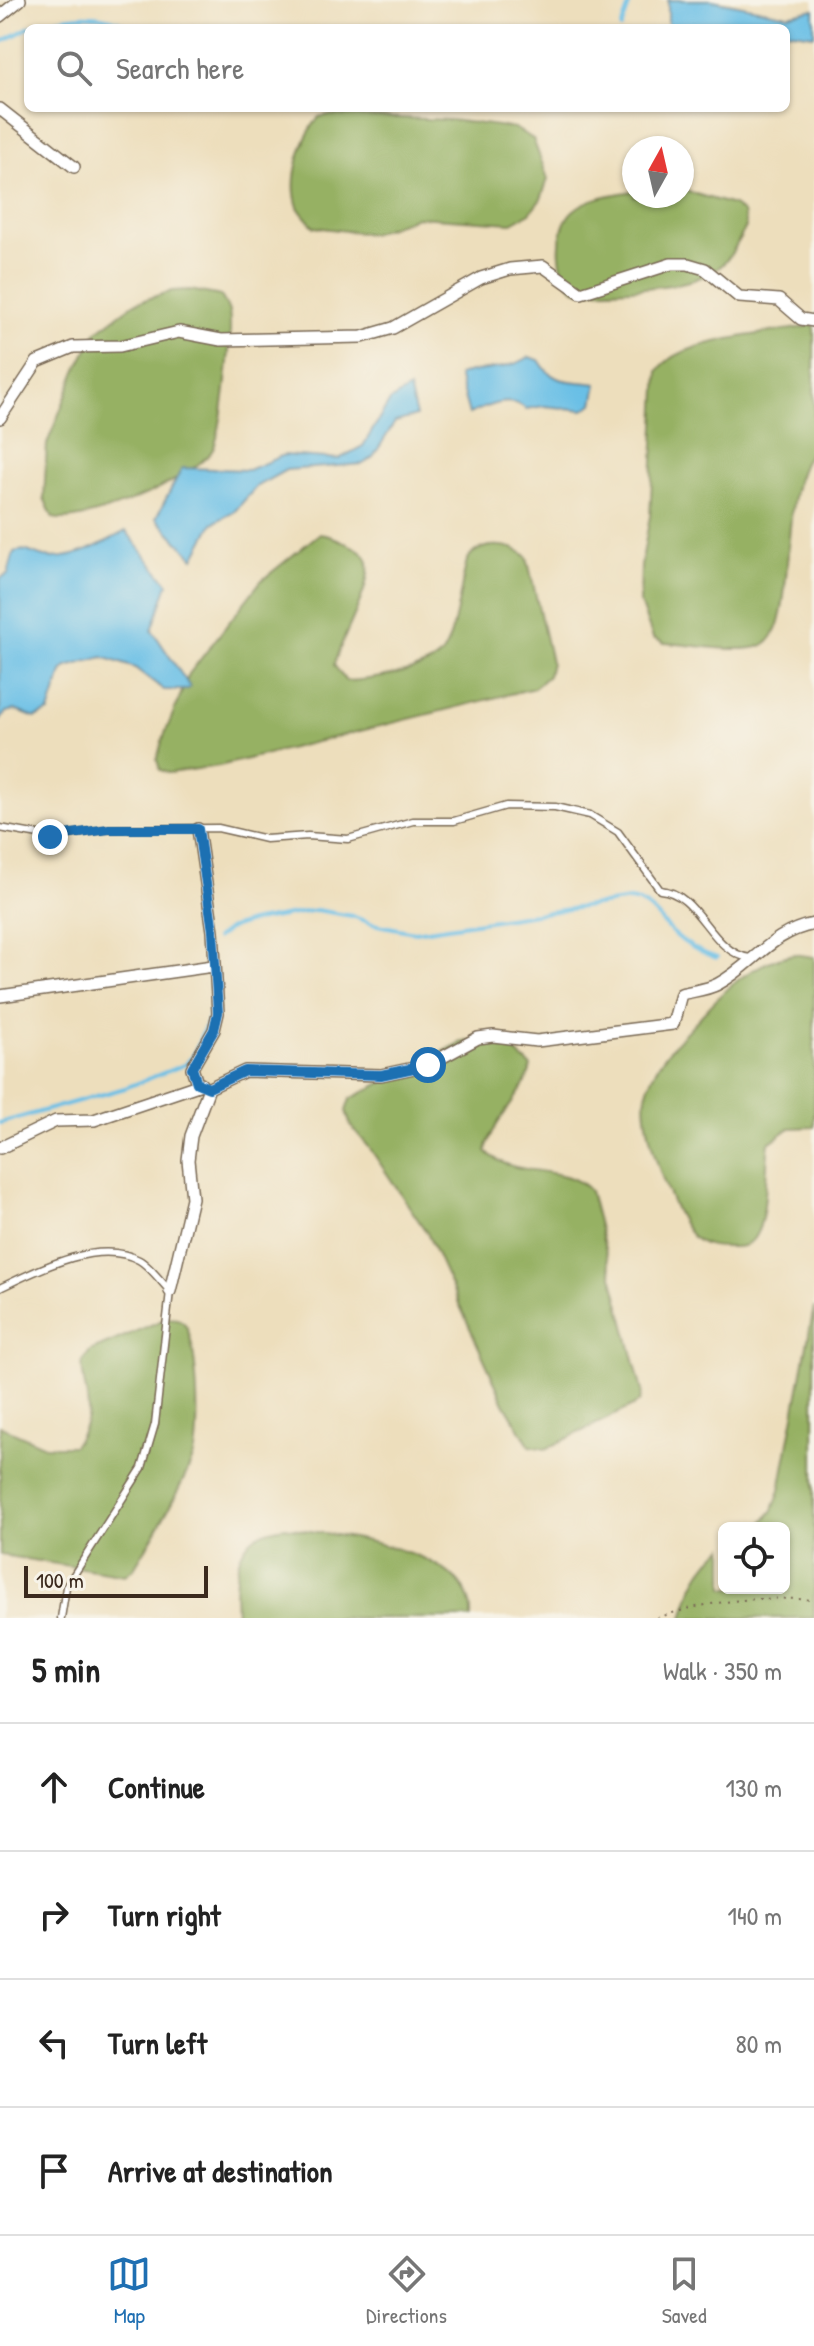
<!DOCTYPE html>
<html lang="en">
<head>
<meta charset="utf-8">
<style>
	:root { --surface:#fff; --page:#f6f6f6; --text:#222; --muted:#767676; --line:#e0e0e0; --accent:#1f6fb2 }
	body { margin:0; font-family:"Patrick Hand",sans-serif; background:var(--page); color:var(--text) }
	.controls { position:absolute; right:24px; bottom:24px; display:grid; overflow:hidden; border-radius:12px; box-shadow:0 2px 6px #0004 }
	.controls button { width:72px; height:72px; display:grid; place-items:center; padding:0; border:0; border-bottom:2px solid var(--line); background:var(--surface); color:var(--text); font:40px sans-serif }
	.compass { position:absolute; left:622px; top:136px; width:72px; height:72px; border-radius:50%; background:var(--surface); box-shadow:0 2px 6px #0004; rotate:8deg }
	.scale { position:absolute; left:24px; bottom:20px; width:184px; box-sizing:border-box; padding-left:8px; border:4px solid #3b2a1e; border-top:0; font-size:22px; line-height:28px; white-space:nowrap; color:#3b2a1e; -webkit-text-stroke:6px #f7f3e8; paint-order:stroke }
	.stop { position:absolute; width:24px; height:24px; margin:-18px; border:6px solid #1f6fb2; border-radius:50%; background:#fff }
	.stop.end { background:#1f6fb2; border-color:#fff; box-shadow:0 2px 8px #0008 }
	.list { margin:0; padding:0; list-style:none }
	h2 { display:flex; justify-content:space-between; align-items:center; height:104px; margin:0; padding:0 32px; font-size:34px }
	h2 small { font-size:26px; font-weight:400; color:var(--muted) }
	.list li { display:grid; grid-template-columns:52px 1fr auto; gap:24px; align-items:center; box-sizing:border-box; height:128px; padding:0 32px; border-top:2px solid var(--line) }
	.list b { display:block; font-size:30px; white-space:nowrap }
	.list em { font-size:26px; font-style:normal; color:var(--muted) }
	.icon { flex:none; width:44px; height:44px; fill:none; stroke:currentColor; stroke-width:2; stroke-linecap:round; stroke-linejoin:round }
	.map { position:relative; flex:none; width:814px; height:1618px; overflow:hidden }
	.search { position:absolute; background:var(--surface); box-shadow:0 2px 6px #0004; left:24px; right:24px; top:24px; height:88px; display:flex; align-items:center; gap:20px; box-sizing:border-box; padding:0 28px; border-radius:12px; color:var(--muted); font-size:30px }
	.sheet { height:616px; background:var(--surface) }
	nav { display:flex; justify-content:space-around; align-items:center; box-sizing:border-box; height:112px; border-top:2px solid var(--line); background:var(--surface); font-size:22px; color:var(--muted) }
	nav a { display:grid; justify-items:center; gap:4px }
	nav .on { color:var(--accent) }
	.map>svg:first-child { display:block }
	.forest { fill:#96b163; stroke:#686e40; stroke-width:2 }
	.water { fill:#69bfe6; stroke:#527482; stroke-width:2 }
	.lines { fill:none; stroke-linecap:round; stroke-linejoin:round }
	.stream { stroke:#69bfe6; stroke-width:4 }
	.service-casing { stroke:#796955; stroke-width:9 }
	.minor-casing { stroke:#796955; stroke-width:14 }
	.path { stroke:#796955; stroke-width:2; stroke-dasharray:2 6; stroke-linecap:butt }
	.service { stroke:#fff; stroke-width:6 }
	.minor { stroke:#fff; stroke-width:11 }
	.route { stroke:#1f6fb2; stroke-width:10 }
</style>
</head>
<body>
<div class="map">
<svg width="814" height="1618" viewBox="0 0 814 1618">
	<rect width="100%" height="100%" fill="#f7f3e8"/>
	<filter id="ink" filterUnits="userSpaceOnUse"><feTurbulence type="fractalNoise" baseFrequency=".0125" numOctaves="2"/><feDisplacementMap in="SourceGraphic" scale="16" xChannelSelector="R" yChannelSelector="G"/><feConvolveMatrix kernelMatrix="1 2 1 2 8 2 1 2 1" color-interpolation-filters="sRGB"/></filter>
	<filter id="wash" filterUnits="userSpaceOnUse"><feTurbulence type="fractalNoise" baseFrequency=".006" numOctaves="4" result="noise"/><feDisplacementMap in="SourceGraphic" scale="32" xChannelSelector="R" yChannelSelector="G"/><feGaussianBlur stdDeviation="1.8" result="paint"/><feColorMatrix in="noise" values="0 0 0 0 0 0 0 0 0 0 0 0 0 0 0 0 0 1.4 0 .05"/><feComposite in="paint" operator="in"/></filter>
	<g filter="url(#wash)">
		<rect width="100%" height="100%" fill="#eddebc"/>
		<path class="forest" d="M328 115 451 120 514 128 533 139 548 179 541 199 530 213 512 223 417 217 371 234 314 227C309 221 301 213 298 207 288 179 302 138 319 117Z
			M682 190 733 205 743 213 746 227C739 239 733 255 723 264 694 292 616 289 578 291 555 279 554 228 573 211 588 197 615 194 634 191V196H682Z
			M190 290 221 296C224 301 228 307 229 312 233 332 222 436 212 451 191 480 86 526 53 518L44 498 47 444 76 371 97 331 135 303 172 291Z
			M814 325V447C773 493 802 631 761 646 738 654 689 644 664 643L653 638 640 603 641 566 650 516 658 371C679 338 775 334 814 325Z
			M319 534C330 535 338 539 348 544 355 548 364 551 367 559 376 581 340 640 334 665L346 681C368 680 427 672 441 655 455 638 461 583 467 560 479 541 512 542 527 557L551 662 548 676 534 688 219 766 169 773 160 770 157 760 162 741 189 674 261 581Z
			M794 954 814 957V1127L790 1128 769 1143C765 1168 768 1220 754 1238 747 1248 737 1247 727 1247 713 1247 703 1246 693 1237 672 1216 640 1125 646 1096 652 1063 679 1040 700 1017 727 987 753 962 794 954Z
			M464 1041 507 1045 531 1066C526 1095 494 1116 486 1151 513 1180 565 1162 590 1191L642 1391 640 1401 633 1406 546 1449 530 1446 504 1403 427 1233 369 1147 351 1126 346 1111 350 1099Z
			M814 1307V1618H683C691 1587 699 1568 724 1547V1588H784V1528H758L773 1510 780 1490Z
			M167 1318C174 1318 179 1318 184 1323 198 1338 201 1439 193 1458 178 1495 155 1534 134 1568L125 1575 0 1555V1426L45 1446H73C99 1410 84 1402 82 1363L90 1351Z
			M286 1527C335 1536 476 1547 471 1618H236C234 1573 232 1532 286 1527Z"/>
		<path class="water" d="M668 0H712L788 15 814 9V35L786 31V28H668Z
			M529 357 539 360C555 387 571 379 597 384L593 404 584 410 544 406 526 409C510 395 487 406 469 414L458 375C482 368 507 371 529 357Z
			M409 389 416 416 395 422 373 457 363 464 286 470 257 486 234 512 213 523 194 558 156 518 182 468 248 470 284 455 339 459 363 446 390 401Z
			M126 531 168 584 152 630 190 687 187 690H164L135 668 103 657 67 667 62 672 49 712 35 718 15 710 6 712 0 721V578L8 574 14 552C28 547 32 555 45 557 71 562 104 543 126 531Z"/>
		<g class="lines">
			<path class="stream" d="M28 28C62 16 99 8 131 28
				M621 28 631 0
				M0 43 28 28
				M216 939 228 929 250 922 316 910 352 916 373 924 414 932 630 900C652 903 658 919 673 933 686 945 701 953 717 958
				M0 1123 125 1088 186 1064 194 1054 213 1007"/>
		</g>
	</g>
	<g filter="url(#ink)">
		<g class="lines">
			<g class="service-casing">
				<path id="service" d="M0 828 50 837 109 829 218 828 266 839 308 836 348 839 413 821H454L506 806 555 807 590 815 618 832 660 890C700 893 709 952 750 958
					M0 1288C37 1270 98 1238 139 1260 150 1266 161 1282 170 1291L155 1424 142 1468 66 1587 61 1618"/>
			</g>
			<g class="minor-casing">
				<path id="minor" d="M0 16 20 0
					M0 109 74 167
					M0 418 37 362 73 347 120 346 179 332 221 340 362 337 393 328 481 278 510 269 543 266 581 293 671 264H688L705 269 739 297 779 300 801 319 814 321
					M0 996 213 966
					M197 1083 192 1068 214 1030 218 1013 213 931 198 829
					M0 1148 56 1121 94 1120 201 1084
					M170 1291 192 1198 188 1160 191 1136 209 1088 245 1071 381 1075 428 1065 478 1038 493 1036 537 1041 673 1024 681 994C692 991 707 990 718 984 753 965 771 932 814 924"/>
			</g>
			<path class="path" d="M657 1618C709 1600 760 1596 814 1600"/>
			<use href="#service" class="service"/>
			<use href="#minor" class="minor"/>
		</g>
	</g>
	<g class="lines" filter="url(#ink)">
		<path class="route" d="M50 837 109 829H198L213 931 218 1013 214 1030 192 1068 197 1083 209 1088 245 1071 381 1075 428 1065"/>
	</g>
</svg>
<div class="controls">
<button><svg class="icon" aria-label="locate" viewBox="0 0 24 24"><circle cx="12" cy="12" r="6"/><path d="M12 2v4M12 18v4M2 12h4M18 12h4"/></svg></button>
</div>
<svg class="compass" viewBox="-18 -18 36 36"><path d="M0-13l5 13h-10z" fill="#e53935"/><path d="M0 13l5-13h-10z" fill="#767676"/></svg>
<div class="scale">100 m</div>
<div class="stop" style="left:428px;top:1065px"></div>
<div class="stop end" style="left:50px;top:837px"></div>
<div class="search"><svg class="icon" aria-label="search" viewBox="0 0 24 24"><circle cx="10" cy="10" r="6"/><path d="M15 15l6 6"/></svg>Search here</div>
</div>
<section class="sheet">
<h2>5 min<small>Walk · 350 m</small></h2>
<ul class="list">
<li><svg class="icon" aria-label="ahead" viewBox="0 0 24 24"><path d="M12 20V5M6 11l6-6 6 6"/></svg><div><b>Continue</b></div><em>130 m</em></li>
<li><svg class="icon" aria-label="right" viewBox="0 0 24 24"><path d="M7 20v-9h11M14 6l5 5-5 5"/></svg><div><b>Turn right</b></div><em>140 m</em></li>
<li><svg class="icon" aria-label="left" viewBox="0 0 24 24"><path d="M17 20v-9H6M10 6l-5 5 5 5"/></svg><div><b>Turn left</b></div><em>80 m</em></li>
<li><svg class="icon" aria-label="arrive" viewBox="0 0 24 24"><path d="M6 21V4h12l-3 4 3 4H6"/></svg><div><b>Arrive at destination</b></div></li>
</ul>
</section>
<nav>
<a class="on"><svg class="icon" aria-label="map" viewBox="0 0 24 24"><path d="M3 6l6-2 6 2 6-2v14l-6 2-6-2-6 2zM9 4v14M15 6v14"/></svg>Map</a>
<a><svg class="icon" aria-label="directions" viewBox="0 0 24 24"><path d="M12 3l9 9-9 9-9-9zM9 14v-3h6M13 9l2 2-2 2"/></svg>Directions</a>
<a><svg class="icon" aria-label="saved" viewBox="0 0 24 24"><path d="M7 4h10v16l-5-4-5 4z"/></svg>Saved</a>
</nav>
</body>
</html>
